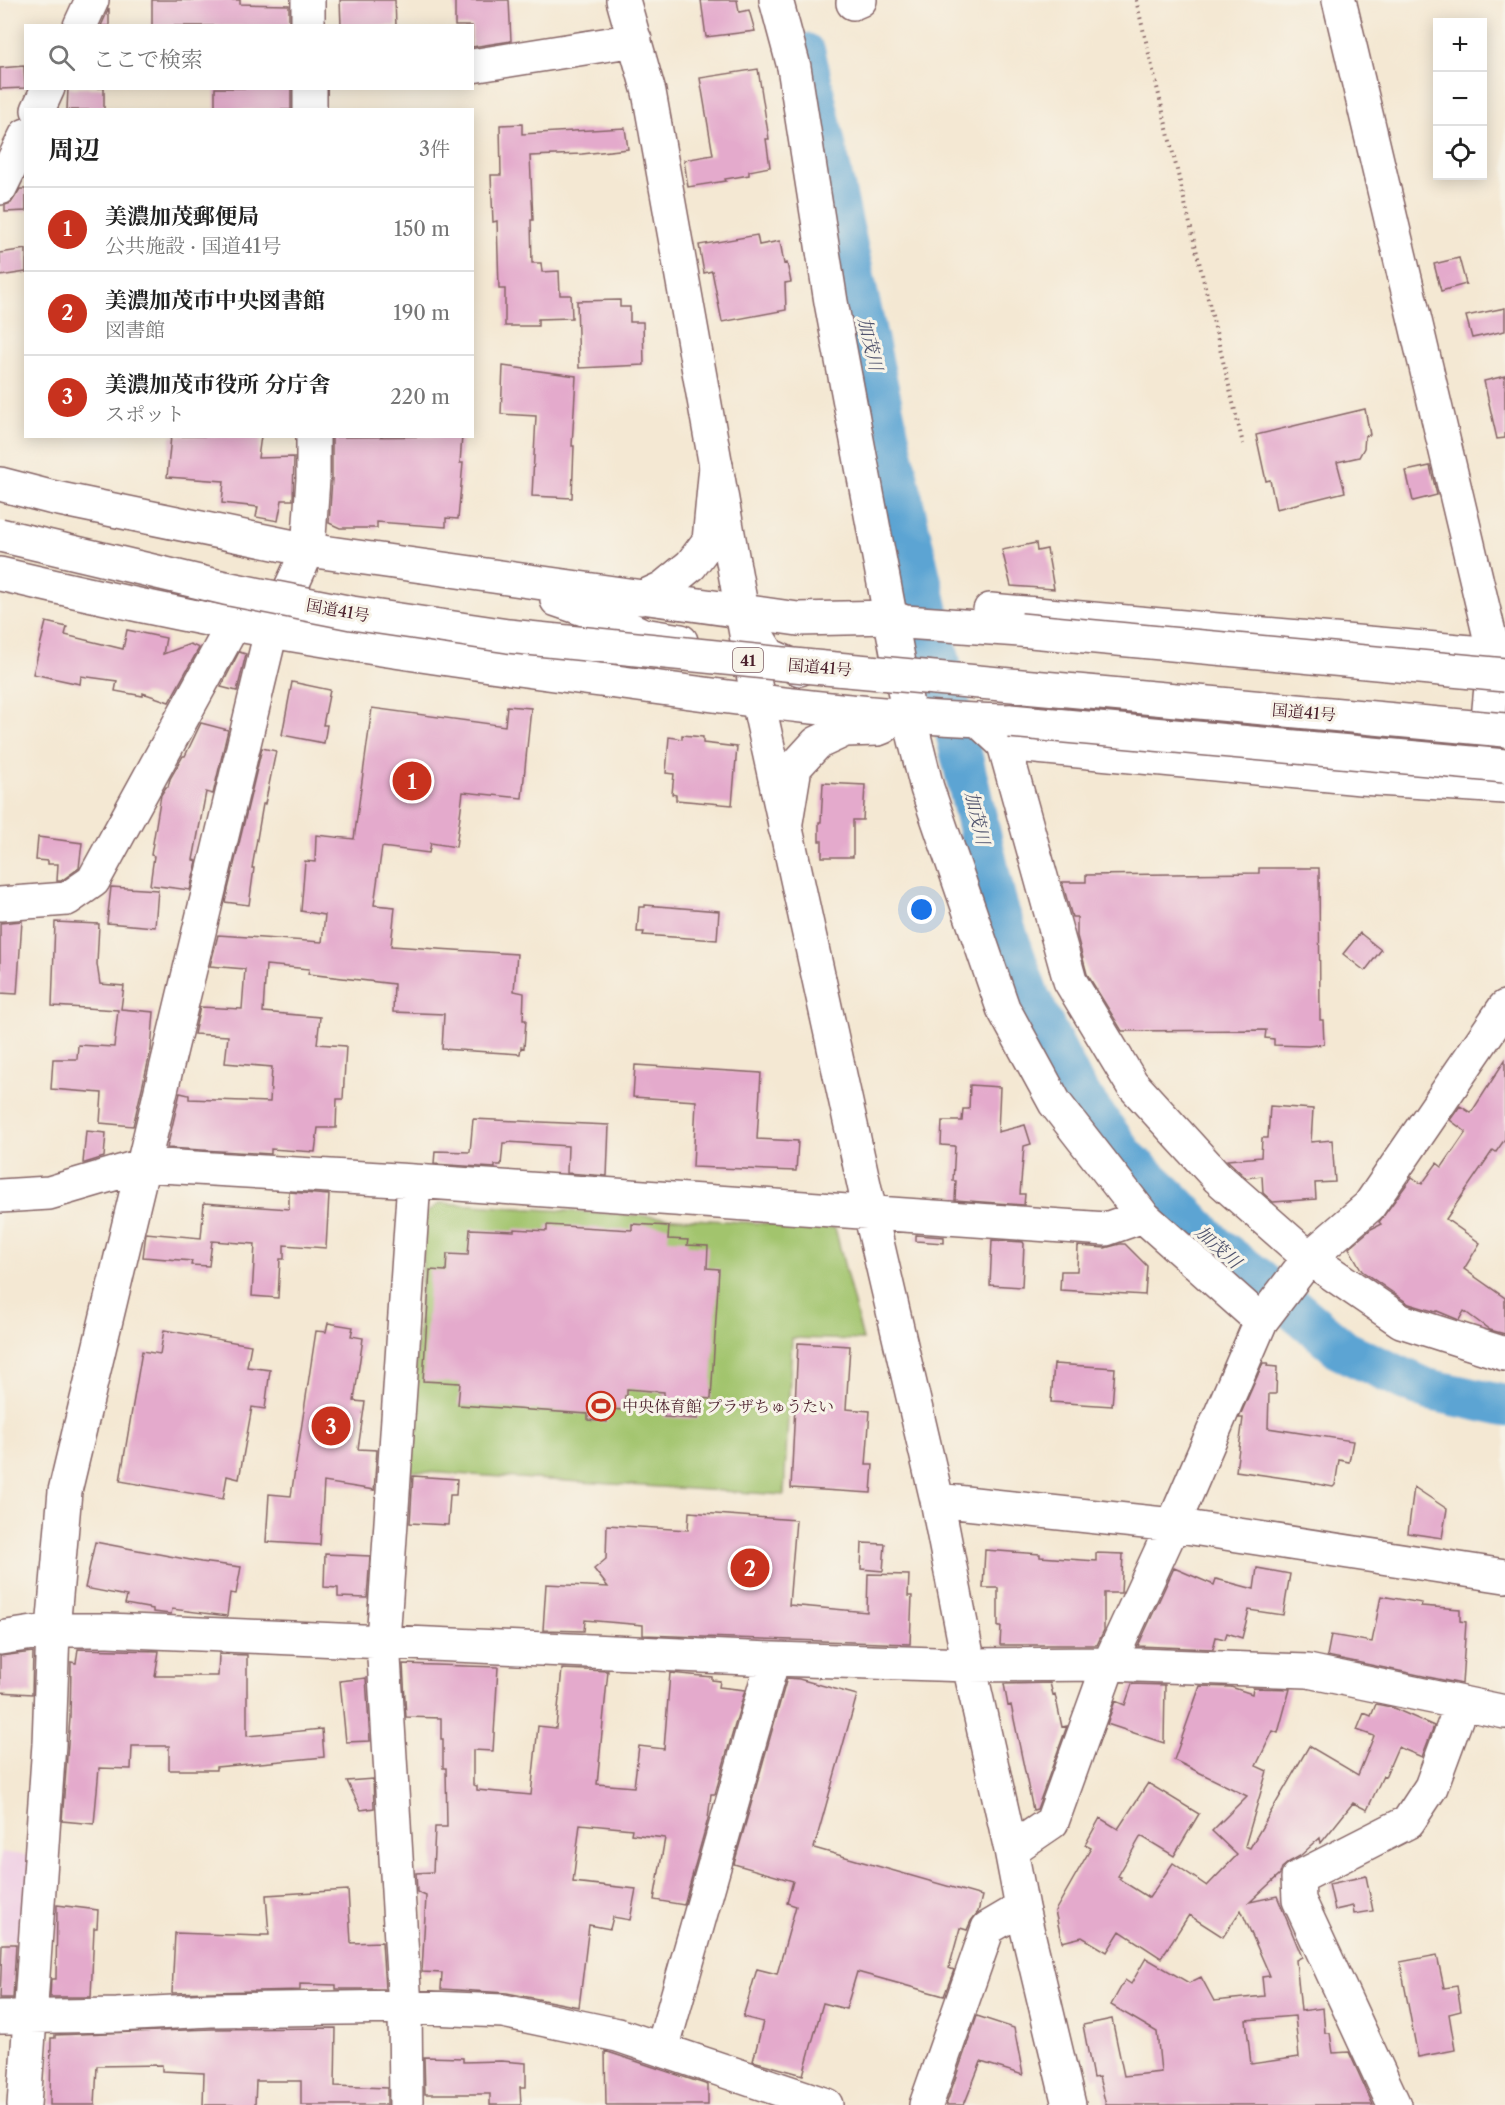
<!DOCTYPE html>
<html lang="ja">
<head>
<meta charset="utf-8">
<style>
	:root { --surface:#fff; --page:#f2f2f2; --text:#222; --muted:#767676; --line:#e0e0e0; --accent:#c8321e }
	body { margin:0; font-family:"Libre Caslon Text","Noto Serif JP",serif; background:var(--page); color:var(--text) }
	.controls { position:absolute; right:18px; top:18px; display:grid; overflow:hidden; border-radius:0px; box-shadow:0 3px 15px #0003 }
	.controls button { width:54px; height:54px; display:grid; place-items:center; padding:0; border:0; border-bottom:2px solid var(--line); background:var(--surface); color:var(--text); font:30px sans-serif }
	.you { position:absolute; left:922px; top:910px; width:21px; height:21px; margin:-15px; border:4px solid #fff; border-radius:50%; background:#1a73e8; box-shadow:0 0 0 9px #1a73e833 }
	.badge { display:grid; place-items:center; width:39px; height:39px; border-radius:50%; background:var(--accent); color:#fff; font-size:20px; font-weight:700 }
	.pin { position:absolute; translate:-50% -50%; border:3px solid #fff; box-shadow:0 2px 6px #0006 }
	.list { margin:0; padding:0; list-style:none }
	h2 { display:flex; justify-content:space-between; align-items:center; height:78px; margin:0; padding:0 24px; font-size:26px }
	h2 small { font-size:20px; font-weight:400; color:var(--muted) }
	.list li { display:grid; grid-template-columns:39px 1fr auto; gap:18px; align-items:center; box-sizing:border-box; height:84px; padding:0 24px; border-top:2px solid var(--line) }
	.list b { display:block; font-size:22px; white-space:nowrap }
	.list p { margin:0; font-size:20px; white-space:nowrap; color:var(--muted) }
	.list em { font-size:20px; font-style:normal; color:var(--muted) }
	.icon { flex:none; width:33px; height:33px; fill:none; stroke:currentColor; stroke-width:2; stroke-linecap:round; stroke-linejoin:round }
	.map { position:relative; flex:none; width:1505px; height:2105px; overflow:hidden }
	.search { position:absolute; background:var(--surface); box-shadow:0 3px 15px #0003; left:24px; top:24px; width:450px; height:66px; display:flex; align-items:center; gap:15px; box-sizing:border-box; padding:0 21px; border-radius:0px; color:var(--muted); font-size:22px }
	.panel { position:absolute; background:var(--surface); box-shadow:0 3px 15px #0003; left:24px; top:108px; width:450px; height:330px; border-radius:0px }
	.map>svg:first-child { display:block }
	.built { fill:#f0d0e4 }
	.green { fill:#a2c46d; stroke:#76724c; stroke-width:1.5 }
	.lines { fill:none; stroke-linecap:round; stroke-linejoin:round }
	.river { stroke:#5ca4d3; stroke-width:42 }
	.building { fill:#e4aacc; fill-rule:evenodd }
	.minor-casing { stroke:#866566; stroke-width:36 }
	.highway-casing { stroke:#866566; stroke-width:36 }
	.path { stroke:#866566; stroke-width:4; stroke-dasharray:1.5 4.5; stroke-linecap:butt }
	.minor { stroke:#fff; stroke-width:33 }
	.highway { stroke:#fff; stroke-width:33 }
	.highway-bridge-casing { stroke:#866566; stroke-width:36; stroke-linecap:butt }
	.highway-bridge { stroke:#fff; stroke-width:33 }
	.labels { text-anchor:middle; dominant-baseline:central; stroke-width:6; stroke-linejoin:round; paint-order:stroke }
	.shield { fill:#f7f3e8; stroke:#7e5f64; stroke-width:1.5 }
	.shield-label { font-size:15px; font-weight:bold; fill:#4a1f2b }
	.street-label { font-size:16px; fill:#4a1f2b; stroke:#f7f3e8 }
	.poi-label { font-size:16px; fill:#4a1f2b; stroke:#f7f3e8; text-anchor:start }
	.water-label { font-size:18px; font-style:italic; fill:#51546e; stroke:#f7f3e8 }
</style>
</head>
<body>
<div class="map">
<svg width="1505" height="2105" viewBox="0 0 1505 2105">
	<rect width="100%" height="100%" fill="#f7f3e8"/>
	<filter id="ink" filterUnits="userSpaceOnUse"><feTurbulence type="fractalNoise" baseFrequency=".0167" numOctaves="2"/><feDisplacementMap in="SourceGraphic" scale="12" xChannelSelector="R" yChannelSelector="G"/><feConvolveMatrix kernelMatrix="1 2 1 2 8 2 1 2 1" color-interpolation-filters="sRGB"/></filter>
	<filter id="wash" filterUnits="userSpaceOnUse"><feTurbulence type="fractalNoise" baseFrequency=".008" numOctaves="4" result="noise"/><feDisplacementMap in="SourceGraphic" scale="24" xChannelSelector="R" yChannelSelector="G"/><feGaussianBlur stdDeviation="1.35" result="paint"/><feColorMatrix in="noise" values="0 0 0 0 0 0 0 0 0 0 0 0 0 0 0 0 0 1.4 0 .05"/><feComposite in="paint" operator="in"/></filter>
	<g filter="url(#wash)">
		<rect width="100%" height="100%" fill="#f4e8d3"/>
		<path class="built" d="M0 1852 31 1856 24 1942 0 1941Z"/>
		<path class="green" d="M440 1203 835 1228 863 1340 792 1338 784 1495 409 1471 426 1213Z"/>
		<g class="lines">
			<path class="river" d="M805 54 910 535 997 907 1028 995 1075 1089 1125 1157 1170 1199 1215 1246 1259 1279 1344 1351 1426 1389 1505 1406"/>
		</g>
		<g id="blocks">
			<path class="building" d="M152 0H240V4L289 5V26H152Z
				M340 0H395L396 26H341Z
				M455 0H509L511 41 472 47V26H455Z
				M701 0H737L739 12 749 10 755 31 706 37Z
				M109 8V26H101Z
				M24 66 25 88 0 89V68Z
				M758 69 769 139H766L770 167 749 171V175L725 179 726 181 688 187 684 160 713 155 700 78Z
				M68 88H104V110H67Z
				M215 88H291V110H215Z
				M522 124V134L625 128 628 149 582 154 530 156 533 220H531L532 263H541L542 272 559 271 560 295H571L572 318 538 319V326H505V289H499L497 221 493 222 491 175H501L500 125Z
				M20 189H26V211L5 212V205L11 203Z
				M757 235 759 245 780 241 784 264 787 263 791 282 785 283 786 310 722 322 712 271 704 273 699 245Z
				M26 249V272L0 276V253Z
				M1459 258 1466 284 1441 291 1434 264Z
				M620 300V307H630V322H643L644 365 579 368 577 301Z
				M1505 308V331L1472 338 1466 316Z
				M503 366 576 376 572 446H574L572 498 532 496 536 416 501 414Z
				M1505 376V438L1497 439 1484 381Z
				M1365 409 1370 435 1365 436 1364 448 1359 457 1337 462 1345 492 1276 509 1270 480 1266 481 1256 435Z
				M171 436H261L258 458 294 457 293 500H282L278 521 256 517 258 507 222 503 224 481 167 477Z
				M462 436 460 463H463L458 519 446 518V527L377 522V528H340L329 523 332 479V437Z
				M1430 466 1437 495 1413 501 1406 471Z
				M1036 543 1037 551 1047 549 1054 589 1011 586 1002 550Z
				M46 622 67 627 65 635 123 649 127 630 166 638 163 654 190 644 199 648 169 702 143 693V696L115 691 117 681 81 676 80 684 33 674Z
				M239 652 246 654 237 691 221 687Z
				M292 682 330 690 323 725H327L324 743 282 735Z
				M507 706 531 708 522 798 463 792 456 847 431 843 429 853 382 847 374 905 395 907 391 946 517 954 514 991 524 993 523 1020H526L524 1048 521 1047 520 1054 442 1049 444 1014 393 1012 394 984 308 974 309 969 266 965 263 1012 320 1017 317 1044 346 1046 343 1099H337L336 1128H318L315 1152 271 1149V1154L167 1148 180 1093 189 1095V1099L270 1102 272 1067 225 1063 228 1036 194 1034 200 1007 242 1009 245 969 210 966 218 935 322 942 325 915 301 911 305 861 315 862 316 835 354 839 372 708 505 726Z
				M201 723 228 730 213 794 206 792 193 860 197 861 190 890 150 885 154 856 151 855 161 795 166 787H168L170 779 183 756H185Z
				M682 735 703 737V743L737 747 732 805 676 800V795L672 794 674 774 666 773 669 737 682 739Z
				M262 748 276 751 265 804H263L252 868H254L249 905 225 902Z
				M823 783 865 785 863 820H853V857H822V841H819V822H821Z
				M38 837 82 843 79 868 61 881H57L58 864H48V861L36 860Z
				M1259 868H1319L1320 1020H1323L1324 1044 1308 1046 1274 1045V1039L1265 1038 1266 1030 1122 1031 1087 974 1077 936V917H1072L1062 882H1086V875L1259 873Z
				M111 887 158 890 155 927 107 923Z
				M645 905 719 911 717 940 643 935 644 932H637L639 907H645Z
				M22 921 17 994 0 993V923Z
				M55 922 99 924 97 964 100 984 124 986 121 1009 154 1012 151 1050 133 1126 100 1123 102 1093 51 1089 53 1059H77L78 1045 114 1047 118 1010 52 1006Z
				M1360 933 1381 950 1365 971 1343 954Z
				M1505 1060V1139L1496 1152 1493 1150 1446 1219 1480 1243 1464 1269 1505 1298V1334L1490 1330 1464 1311 1459 1320 1437 1311 1436 1312 1409 1304 1362 1271 1349 1248 1371 1229 1381 1224 1379 1222 1412 1177 1422 1184 1437 1163 1442 1167 1466 1132 1450 1120 1460 1106 1471 1113Z
				M635 1065 761 1073 757 1139 798 1141 796 1171 693 1167 696 1101 633 1097Z
				M970 1085 1000 1087 998 1132 1025 1125 1031 1144 1024 1146 1020 1194H1025L1024 1205 955 1200 956 1181H953L955 1146 941 1145 942 1121H962L963 1109H969Z
				M1270 1106 1313 1109 1311 1142 1332 1140 1335 1182 1315 1183 1316 1199 1273 1202 1263 1193 1262 1176 1246 1178 1227 1160 1261 1157 1262 1138H1268Z
				M473 1119 609 1125 607 1176 567 1173 568 1146 508 1142V1143H503L501 1165H495V1168L434 1164 435 1151 470 1152Z
				M86 1131 106 1133 104 1157 85 1163H83Z
				M289 1192 329 1195 326 1248 284 1245V1259H280L278 1298 252 1296 255 1244 212 1241 209 1266 191 1265 192 1261 143 1257 146 1233 201 1238 204 1203 289 1209Z
				M632 1224 669 1226 668 1239 688 1240 687 1245 708 1246 707 1268 719 1269 711 1399 699 1398 698 1419 664 1417V1392L627 1389V1396H625L624 1410 607 1409V1422L588 1420V1414L458 1405 460 1383 423 1381 430 1270 446 1271 447 1254 468 1255 470 1229 514 1231V1229L547 1231V1225L632 1230Z
				M916 1235 944 1237V1243L916 1241Z
				M992 1240 1023 1242 1024 1244 1022 1287 990 1285Z
				M1120 1244H1125L1147 1266 1145 1295 1060 1290 1061 1271H1077L1078 1246 1105 1248Z
				M328 1323 353 1327 351 1336 363 1338 354 1401 365 1402 358 1449 377 1450 374 1491V1490L324 1482 320 1545 266 1542 269 1494 291 1496 316 1331 326 1332Z
				M164 1330 251 1345 247 1367 270 1370 265 1409 252 1407 239 1479 227 1476 223 1499 120 1481 142 1351 160 1354Z
				M798 1343 850 1346 846 1409 870 1411 866 1465H873L871 1493 791 1488Z
				M1263 1363H1268L1267 1366 1277 1367 1276 1394H1269L1268 1428 1353 1441 1349 1462 1339 1460 1335 1485 1333 1487 1312 1483V1482L1236 1471 1243 1418H1239Z
				M1054 1364 1115 1368 1112 1406 1051 1402Z
				M413 1476 457 1479 456 1495H450L448 1525 410 1523Z
				M1414 1487 1447 1509 1442 1538 1408 1533Z
				M689 1512 796 1520 789 1605 867 1612 868 1574 909 1575 908 1596H912L910 1644 643 1635V1625L585 1620 584 1631 543 1630 546 1584 608 1587 594 1569 606 1559 607 1525 688 1530Z
				M95 1542 201 1562 241 1567 236 1594 230 1593 227 1616 172 1609 171 1614 153 1612V1609L125 1604 127 1596 85 1588Z
				M862 1543 885 1544 883 1571 861 1569Z
				M985 1550 1040 1554V1557L1096 1561V1553L1123 1554 1121 1593H1104V1630L1097 1645H1000L1001 1627H998V1588H983Z
				M325 1554 370 1556 367 1598 338 1597V1588L324 1587Z
				M1174 1568 1214 1585 1216 1579 1254 1589 1257 1568 1290 1574 1283 1615 1249 1610 1242 1638 1227 1633 1225 1639 1216 1637 1213 1649 1138 1646Z
				M1381 1596 1422 1603 1421 1606 1460 1609V1621L1466 1622 1462 1684 1327 1656 1331 1635 1372 1642Z
				M78 1649 159 1651 155 1676H218L219 1654 247 1655V1736L322 1729 324 1757 216 1767V1770H169V1746H132L131 1769 99 1768 94 1824 62 1821 70 1718 71 1666V1662L76 1663Z
				M33 1652 32 1694 0 1692V1656Z
				M403 1664 498 1667 493 1751 473 1750V1785L477 1786V1790L531 1795 538 1726 556 1728 562 1669 608 1671 597 1784 634 1787 639 1746 664 1749 670 1673 712 1677V1680L720 1681 719 1687 745 1690 715 1794H711L708 1819 684 1905 654 1900 665 1838 631 1834 632 1829 580 1824 573 1882 636 1889 630 1920 613 1917 610 1929 589 1925 579 2007 507 1993 441 1989 442 1973 422 1972 426 1896 417 1892 416 1873 433 1872 435 1827H447L446 1768H443V1739H441V1718L406 1717Z
				M366 1678 370 1741 346 1742 340 1681Z
				M787 1678 799 1679 857 1695 814 1848 982 1896 978 1912 971 1921 967 1930 960 1928 949 1968 954 1970 944 1996 857 1972 846 2009 823 2003 803 2075 753 2061 763 2022 743 2017 757 1969 777 1974 796 1906 787 1903 793 1881 734 1864Z
				M1050 1683 1053 1695 1055 1694 1062 1727 1067 1726 1037 1809 1033 1810 1011 1705 1008 1706 1004 1684Z
				M1132 1684 1165 1685 1164 1743 1107 1724 1115 1701 1125 1705Z
				M1200 1686 1231 1687 1252 1694 1253 1688 1290 1689 1278 1733 1273 1731 1256 1766 1267 1771 1245 1846 1250 1848 1309 1746 1358 1775 1374 1736 1357 1730 1364 1713 1371 1716 1376 1704 1391 1707 1434 1726 1422 1757 1398 1747 1385 1777 1383 1776 1367 1810 1353 1803 1321 1843 1320 1838 1300 1856 1289 1862 1282 1868 1280 1874 1250 1902 1277 1896 1302 1957 1296 1960 1301 2011 1323 2008 1325 2033H1330L1333 2053 1349 2052 1373 2105H1106L1099 2077 1093 2078 1083 2025 1112 2019 1124 2076 1161 2072 1157 2032 1111 2005 1125 1980 1131 1984 1146 1958 1189 1983 1201 1977 1214 2001 1264 1996 1262 1977 1270 1976 1241 1910 1223 1937 1189 1915 1161 1958 1120 1931 1107 1952 1082 1937 1062 1942 1055 1911 1091 1848 1085 1845 1100 1818 1118 1829 1148 1783 1199 1814 1174 1856 1141 1836 1118 1876 1121 1877 1119 1879 1149 1898 1173 1863 1207 1886 1237 1855 1212 1831 1247 1796 1174 1760ZM1295 2016 1299 2057 1251 2064 1246 2020Z
				M373 1779 374 1808 361 1810 347 1781Z
				M1366 1876 1373 1911 1354 1914 1353 1906 1335 1910 1329 1884Z
				M348 1890 351 1943 382 1942 385 1989H336V1985L300 1984V1990L172 1993 175 1933 261 1936V1935H269L266 1895Z
				M57 1905 98 1910 97 1928H94L91 1997H50L51 1979H56Z
				M2 1944H16L13 1998H0Z
				M1437 1955 1444 1988 1457 1986 1461 2011 1449 2014 1455 2050 1418 2057 1400 1962Z
				M977 2016 1014 2028 1023 2075 981 2062 964 2105H946Z
				M336 2028 335 2086 387 2088V2105H301V2081H256L255 2105H203L204 2073 162 2071V2065L97 2066 95 2105H50L51 2038H55V2035L212 2029Z
				M605 2051 708 2085V2105H606Z
				M424 2057 463 2058V2062L501 2061 526 2063V2087H520L521 2105H490V2094H425Z"/>
		</g>
	</g>
	<g filter="url(#ink)">
		<use href="#blocks" fill-opacity="0" stroke="#866566" stroke-width="1.5"/>
		<g class="lines">
			<g class="minor-casing">
				<path id="minor" d="M308 0V26
					M623 0 649 92 758 701 870 1212 937 1500 969 1665 1011 1850 1022 1908 1069 2105
					M776 0 794 67 831 302 909 716 927 788 1003 1008 1055 1103 1143 1216 1261 1321
					M1339 0 1494 654 1482 785
					M853 3 860 0
					M80 26 92 0
					M472 66 635 40
					M310 88V110
					M38 110 48 88
					M0 188 26 135
					M1004 744 1070 981 1132 1084 1218 1178 1309 1258 1401 1321 1505 1354
					M0 904 67 899 93 881 234 623
					M0 1196 49 1193 144 1165 414 1181 1106 1229 1143 1216
					M937 1500 1173 1525 1505 1576
					M0 1638 53 1630H108L773 1659 969 1665 1109 1664 1308 1671 1505 1712
					M1011 1850 1052 1822 1109 1664 1173 1525 1261 1321 1309 1258 1369 1206 1505 1007
					M0 2017 117 2015 211 2010 405 2007 503 2011 618 2035 826 2105
					M662 2050 773 1659
					M24 2105 49 1744 53 1630 65 1491 271 631 308 550 313 479V436
					M406 2105 405 2007 383 1641 414 1181
					M926 2105 988 1928 1022 1908
					M1394 2105 1299 1900 1298 1878 1408 1822 1431 1787 1462 1703"/>
			</g>
			<g class="highway-casing">
				<path id="highway" d="M0 484 50 497 308 550 798 619 891 617 905 622 1020 630
					M0 574C90 595 180 615 271 631 386 651 501 667 616 682 747 700 878 718 1010 721
					M641 598 663 588 691 565 709 541 716 466
					M557 600 595 613 643 635 681 641
					M990 610 1505 655
					M742 612 769 655 800 669
					M978 720 1004 744 1361 778 1505 787
					M785 828 795 767 817 743 845 730 878 729 883 727"/>
			</g>
			<path class="path" d="M1136 0 1243 444"/>
			<use href="#minor" class="minor"/>
			<use href="#highway" class="highway"/>
			<g class="highway-bridge-casing">
				<path id="highway-bridge" d="M0 535 225 588 352 613 508 636 814 667 1505 730
					M1020 630 1505 675
					M1010 721 1505 766"/>
			</g>
			<use href="#highway-bridge" class="highway-bridge"/>
		</g>
	</g>
	<defs>
		<g id="stadium-ring" transform="scale(1.5)"><circle r="9.5" fill="#f7f3e8" stroke="#c8321e" stroke-width="1.5"/><path d="M0-5a6.5 5 0 1 0 0 10a6.5 5 0 1 0 0-10ZM-3.5-1.8h7v3.6h-7Z" fill="#c8321e"/></g>
	</defs>
	<g fill-rule="evenodd">
		<use href="#stadium-ring" x="601" y="1406"/>
	</g>
	<g class="labels">
		<rect class="shield" x="733" y="648" width="30" height="24" rx="4.5"/>
		<g class="shield-label">
			<text x="748" y="660">41</text>
		</g>
		<g class="street-label">
			<text transform="translate(338 610) rotate(10)">国道41号</text>
			<text transform="translate(820 667) rotate(5)">国道41号</text>
			<text transform="translate(1304 712) rotate(5)">国道41号</text>
		</g>
		<g class="poi-label">
			<text x="622" y="1406">中央体育館 プラザちゅうたい</text>
		</g>
		<g class="water-label">
			<text transform="translate(870 344) rotate(77)">加茂川</text>
			<text transform="translate(977 818) rotate(77)">加茂川</text>
			<text transform="translate(1218 1247) rotate(42)">加茂川</text>
		</g>
	</g>
</svg>
<div class="controls">
<button>+</button>
<button>−</button>
<button><svg class="icon" aria-label="locate" viewBox="0 0 24 24"><circle cx="12" cy="12" r="6"/><path d="M12 2v4M12 18v4M2 12h4M18 12h4"/></svg></button>
</div>
<div class="you"></div>
<div class="pin badge" style="left:412px;top:781px">1</div>
<div class="pin badge" style="left:750px;top:1568px">2</div>
<div class="pin badge" style="left:331px;top:1426px">3</div>
<div class="search"><svg class="icon" aria-label="search" viewBox="0 0 24 24"><circle cx="10" cy="10" r="6"/><path d="M15 15l6 6"/></svg>ここで検索</div>
<section class="panel">
<h2>周辺<small>3件</small></h2>
<ul class="list">
<li><span class="badge">1</span><div><b>美濃加茂郵便局</b><p>公共施設 · 国道41号</p></div><em>150 m</em></li>
<li><span class="badge">2</span><div><b>美濃加茂市中央図書館</b><p>図書館</p></div><em>190 m</em></li>
<li><span class="badge">3</span><div><b>美濃加茂市役所 分庁舎</b><p>スポット</p></div><em>220 m</em></li>
</ul>
</section>
</div>
</body>
</html>
